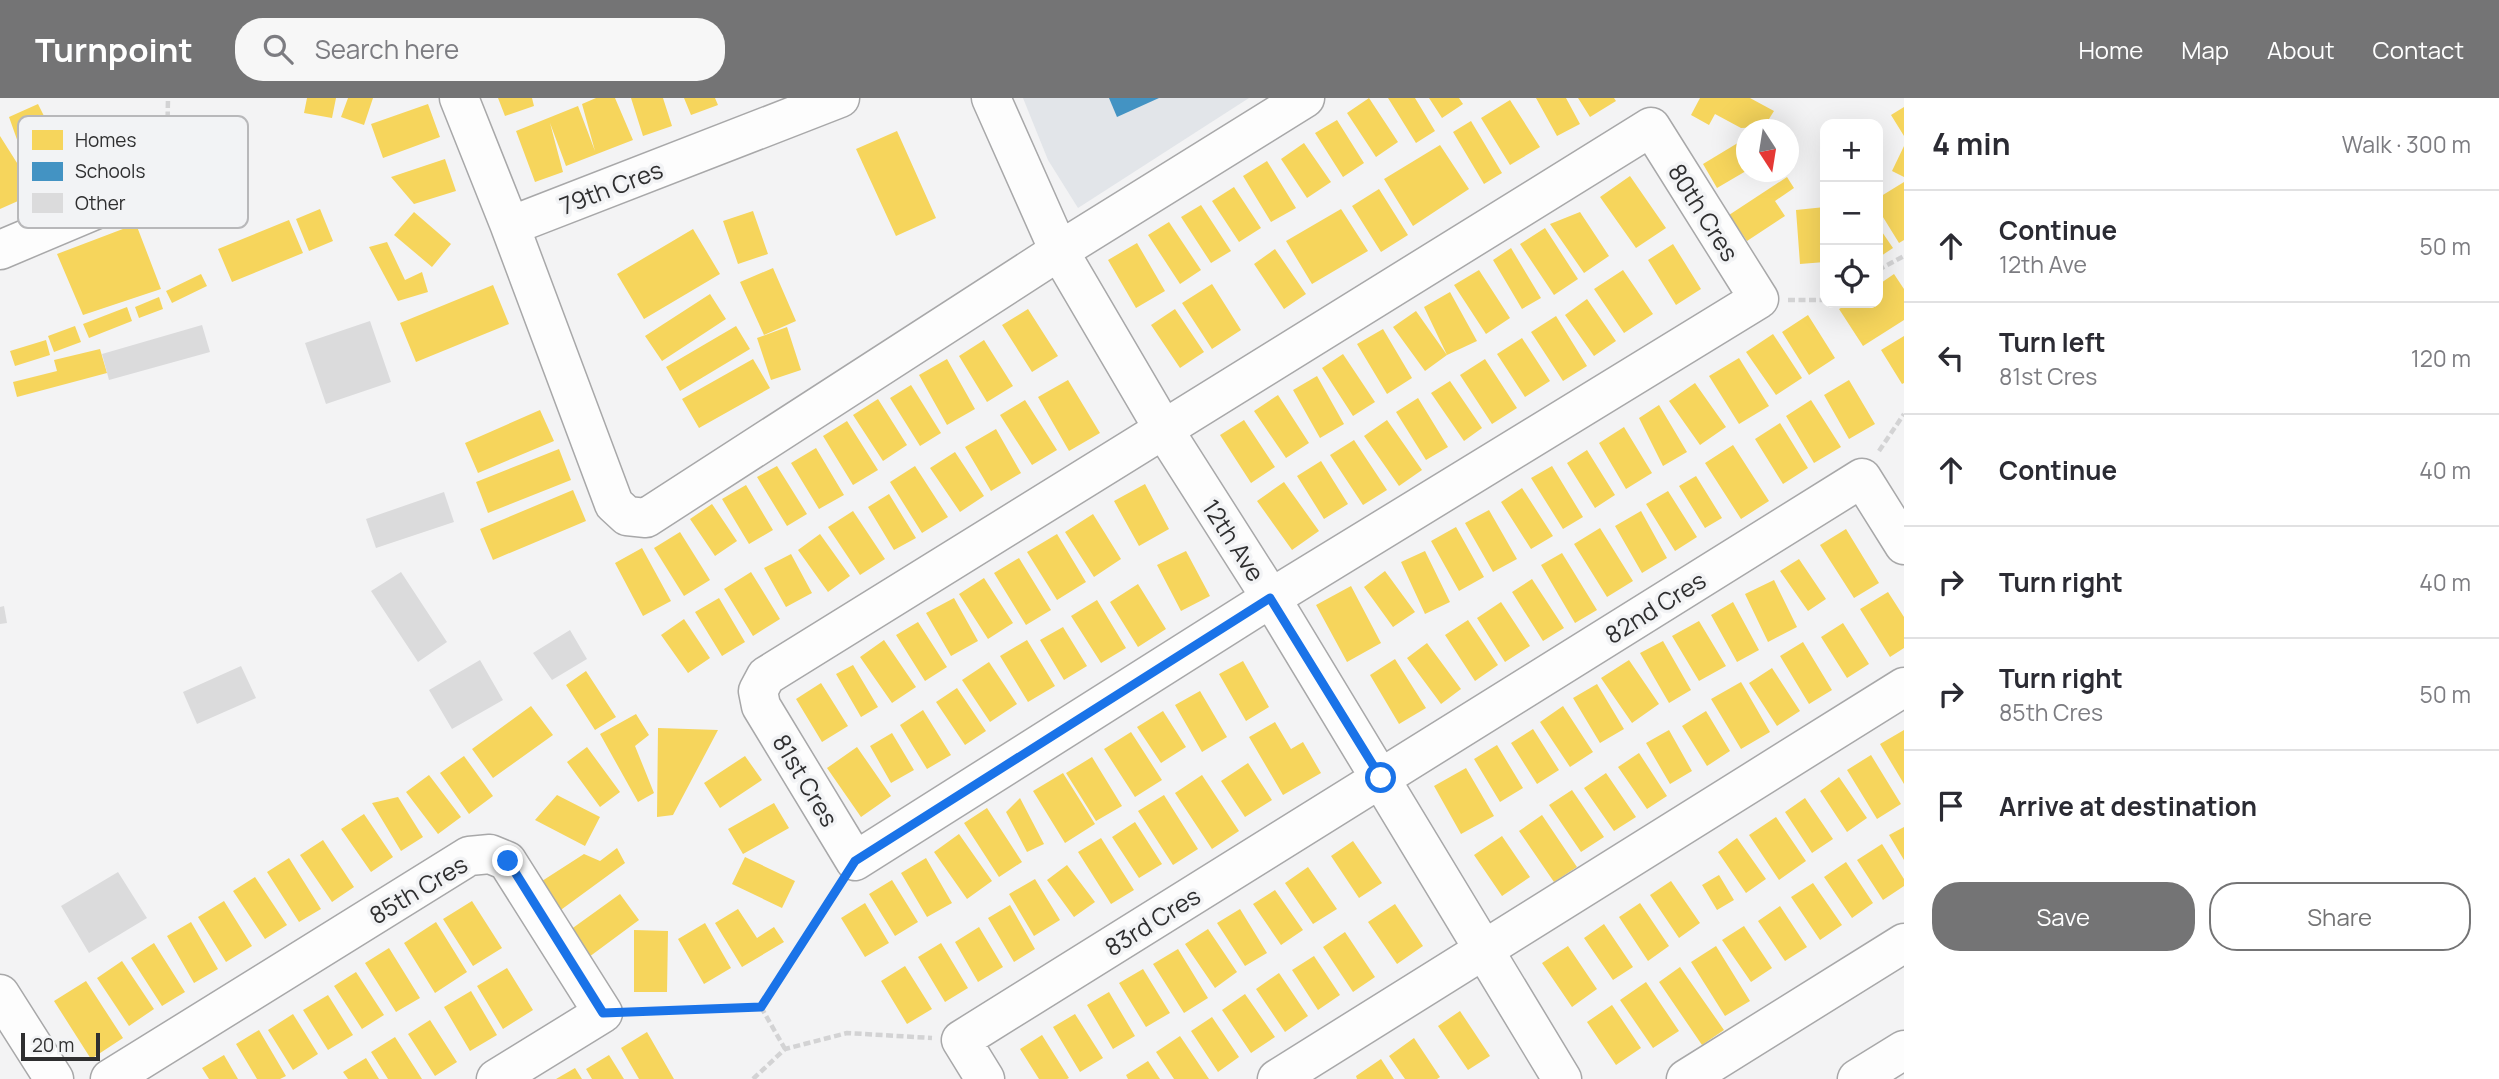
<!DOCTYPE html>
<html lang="en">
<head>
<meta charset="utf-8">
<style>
	:root { --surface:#fff; --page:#f7f7f7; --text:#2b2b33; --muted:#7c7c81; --line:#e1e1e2; --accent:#747475 }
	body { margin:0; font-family:Manrope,sans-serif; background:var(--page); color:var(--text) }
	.controls { position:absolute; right:21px; top:21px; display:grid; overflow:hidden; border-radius:14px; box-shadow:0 7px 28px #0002 }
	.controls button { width:63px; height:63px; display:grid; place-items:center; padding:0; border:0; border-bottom:2px solid var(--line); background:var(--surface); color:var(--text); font:35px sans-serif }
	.compass { position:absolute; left:1736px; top:21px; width:63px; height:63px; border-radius:50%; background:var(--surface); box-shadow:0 7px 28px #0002; rotate:168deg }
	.scale { position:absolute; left:21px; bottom:18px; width:79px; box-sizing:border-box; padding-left:7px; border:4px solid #2f2f30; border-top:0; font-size:19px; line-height:24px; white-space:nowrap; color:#2f2f30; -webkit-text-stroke:5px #f2f3f5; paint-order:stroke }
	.stop { position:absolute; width:21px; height:21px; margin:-16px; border:5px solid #1a73e8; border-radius:50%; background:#fff }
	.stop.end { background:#1a73e8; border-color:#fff; box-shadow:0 2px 7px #0008 }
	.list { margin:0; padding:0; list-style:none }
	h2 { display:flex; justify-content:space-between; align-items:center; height:91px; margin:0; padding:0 28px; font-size:30px }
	h2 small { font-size:23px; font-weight:400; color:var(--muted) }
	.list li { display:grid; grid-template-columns:46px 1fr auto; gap:21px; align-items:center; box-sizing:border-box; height:112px; padding:0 28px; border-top:2px solid var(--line) }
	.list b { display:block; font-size:26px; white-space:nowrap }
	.list p { margin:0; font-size:23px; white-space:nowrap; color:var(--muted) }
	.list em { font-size:23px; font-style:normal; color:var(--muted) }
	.actions { display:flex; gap:14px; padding:21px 28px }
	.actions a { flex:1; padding:16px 0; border:2px solid var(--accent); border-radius:28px; text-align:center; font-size:24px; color:var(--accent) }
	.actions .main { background:var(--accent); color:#fff }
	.icon { flex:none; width:38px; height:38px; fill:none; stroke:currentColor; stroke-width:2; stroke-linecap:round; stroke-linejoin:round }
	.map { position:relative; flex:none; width:1904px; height:981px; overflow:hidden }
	header { display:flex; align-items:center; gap:42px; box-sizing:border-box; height:98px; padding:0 35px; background:var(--accent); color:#fff }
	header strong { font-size:33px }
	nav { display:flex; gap:38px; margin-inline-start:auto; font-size:24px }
	.search { width:490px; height:63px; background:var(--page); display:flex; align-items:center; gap:18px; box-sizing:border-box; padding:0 24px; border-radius:28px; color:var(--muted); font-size:26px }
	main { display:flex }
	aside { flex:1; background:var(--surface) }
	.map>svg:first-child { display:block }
	.built { fill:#e2e5e9 }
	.homes { fill:#f6d55c }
	.schools { fill:#4393c3 }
	.building { fill:#dbdbdc }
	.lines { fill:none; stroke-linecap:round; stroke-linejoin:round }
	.minor-casing { stroke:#a8a8a9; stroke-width:41 }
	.path { stroke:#d3d3d4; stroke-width:4.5; stroke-dasharray:7 3.5; stroke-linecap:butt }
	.minor { stroke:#fdfdfd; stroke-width:38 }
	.route { stroke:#1a73e8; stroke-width:9 }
	.labels { text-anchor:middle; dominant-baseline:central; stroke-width:7; stroke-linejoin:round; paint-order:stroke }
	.street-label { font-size:24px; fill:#2f2f30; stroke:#f2f3f5 }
	.key { fill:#f2f3f5; stroke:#b8b8ba; stroke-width:2 }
	.key-label { font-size:19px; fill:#2f2f30 }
</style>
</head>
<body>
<header>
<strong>Turnpoint</strong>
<div class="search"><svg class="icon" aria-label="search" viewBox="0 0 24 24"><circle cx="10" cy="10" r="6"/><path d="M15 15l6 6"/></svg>Search here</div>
<nav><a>Home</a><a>Map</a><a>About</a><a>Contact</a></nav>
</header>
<main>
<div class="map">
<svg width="1904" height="981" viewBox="0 0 1904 981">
	<rect width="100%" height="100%" fill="#f3f3f4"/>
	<path class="built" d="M1023 0H1249L1078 110 1048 62Z"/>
	<path class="homes" d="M307 0H336L332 20 304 15Z
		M348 0H373L364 27 341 19Z
		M498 0H532L534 8 505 18Z
		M596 0H615L633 42 566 68 550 25 563 74 535 84 516 33 578 8 595 53 582 6Z
		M631 0H663L672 28 643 38Z
		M684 0H715L718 7 691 17Z
		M1369 0 1398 44 1376 59 1347 15Z
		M1388 0H1415L1435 33 1416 45Z
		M1429 0H1459L1463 6 1442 20Z
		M1536 0H1566L1580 26 1557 38Z
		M1578 0H1614L1616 3 1590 19Z
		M1700 0H1750L1774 13 1764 29 1741 30 1715 16 1709 27 1691 17Z
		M1510 2 1540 49 1510 67 1481 20Z
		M38 6 74 78 36 95 9 19Z
		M428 6 440 39 383 60 371 26Z
		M1904 9V38L1891 17Z
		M1337 22 1364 65 1343 79 1315 35Z
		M1471 23 1502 75 1484 86 1453 34Z
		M897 33 936 120 896 138 856 51Z
		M0 38 36 95 0 111Z
		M1746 40V73L1717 90 1703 66Z
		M1304 45 1331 84 1307 100 1281 61Z
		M1440 47 1469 91 1413 128 1384 81Z
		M1904 48V79L1892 73Z
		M445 61 456 93 414 106 391 79Z
		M1267 63 1296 110 1271 124 1243 78Z
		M1630 78 1666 130 1636 150 1600 99Z
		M1787 79 1794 90 1775 103 1785 118 1747 143 1729 117Z
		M1904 84V142L1899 145 1878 111V100Z
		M1234 89 1261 130 1239 144 1212 103Z
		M1379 91 1408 137 1381 154 1352 108Z
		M1201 107 1231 153 1211 165 1181 119Z
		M1825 109V164L1800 166 1796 112Z
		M320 111 333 143 309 153 296 121Z
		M1341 111 1368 153 1312 186 1286 143Z
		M753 113 768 156 738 166 723 123Z
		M414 114 451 146 432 169 394 137Z
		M1580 114 1609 158 1584 175 1550 126Z
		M289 122 303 155 232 184 218 151Z
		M1169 124 1201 172 1180 186 1148 137Z
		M136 126 161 191 83 217 57 156Z
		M1878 128 1893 150 1878 160Z
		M1545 130 1578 181 1554 197 1520 146Z
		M693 131 720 176 644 221 617 176Z
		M387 144 405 182 422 174 428 194 398 203 369 149Z
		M1137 145 1165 193 1136 210 1108 162Z
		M1673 146 1701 191 1676 207 1648 162Z
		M1511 150 1541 200 1522 211 1493 162Z
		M1275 151 1306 196 1284 211 1254 166Z
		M773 170 796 223 764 237 740 184Z
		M1479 172 1510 220 1486 236 1454 187Z
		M1623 172 1653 216 1624 235 1594 191Z
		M201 176 207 188 172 205 166 193Z
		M1894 176 1904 191V222L1863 248 1839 211 1850 205H1878V187Z
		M1212 186 1241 232 1212 251 1182 205Z
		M493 187 509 226 416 264 400 225Z
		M1450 194 1477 243 1447 257 1424 209Z
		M710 196 726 221 662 263 645 238Z
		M159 199 163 211 139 220 135 209Z
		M1587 201 1616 243 1594 258 1565 217Z
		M127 209 132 223 89 240 83 226Z
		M1028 211 1058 258 1032 274 1002 227Z
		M1175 211 1204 254 1180 270 1151 227Z
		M1416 213 1447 257 1425 273 1393 229Z
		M1808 217 1835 260 1809 277 1782 234Z
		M1556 218 1587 268 1563 283 1531 234Z
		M75 228 81 244 54 254 48 238Z
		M736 228 750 251 680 293 666 269Z
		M787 229 801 272 771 282 757 240Z
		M1383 231 1412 280 1387 296 1357 246Z
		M1773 236 1802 280 1776 297 1746 254Z
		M1904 238V285L1902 286 1881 252Z
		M1522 240 1550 283 1525 299 1497 256Z
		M46 242 50 257 15 268 10 253Z
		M984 242 1013 288 987 304 959 258Z
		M100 251 107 275 17 299 13 284 57 273 54 262Z
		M1343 256 1375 304 1353 318 1322 270Z
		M1739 260 1769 308 1739 326 1709 278Z
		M753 261 770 290 699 330 682 301Z
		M947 261 975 311 947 327 919 277Z
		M1485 261 1517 310 1492 326 1460 277Z
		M1317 278 1344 326 1320 340 1293 292Z
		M1068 282 1100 335 1069 353 1038 299Z
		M1849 282 1875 326 1849 341 1824 297Z
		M1450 283 1482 330 1464 343 1431 295Z
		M1695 285 1726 329 1700 347 1669 303Z
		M911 287 941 335 920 348 890 300Z
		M1278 297 1309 345 1286 360 1254 313Z
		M1418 300 1448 349 1426 362 1396 314Z
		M878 301 907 347 883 363 853 317Z
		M1025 302 1057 352 1032 367 1000 317Z
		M1811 302 1841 349 1814 365 1786 318Z
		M1659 307 1687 354 1663 368 1639 320Z
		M540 312 554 343 478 375 465 345Z
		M1244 322 1275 369 1251 385 1220 337Z
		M1387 322 1422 372 1399 388 1364 338Z
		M847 323 878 372 853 387 823 338Z
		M1780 325 1808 370 1783 386 1755 341Z
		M1624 329 1652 375 1626 391 1599 345Z
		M996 331 1021 375 991 393 965 349Z
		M1354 342 1387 392 1363 407 1330 357Z
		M1733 347 1769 403 1741 421 1705 365Z
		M816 350 844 397 819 411 791 365Z
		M559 351 571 382 488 415 476 384Z
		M1587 352 1615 397 1595 410 1567 365Z
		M955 354 984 398 960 414 930 370Z
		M1321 363 1348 406 1324 421 1297 378Z
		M777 368 807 416 787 428 757 379Z
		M915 368 948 419 922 435 890 384Z
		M1552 368 1583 419 1563 431 1531 380Z
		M1696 378 1722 420 1705 430 1679 388Z
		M1284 384 1319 433 1292 452 1257 403Z
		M1145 386 1169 431 1139 448 1114 403Z
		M746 387 773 432 749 446 722 401Z
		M1522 390 1553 438 1531 451 1501 404Z
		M573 392 586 423 493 462 480 431Z
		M1668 393 1697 439 1675 453 1646 406Z
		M889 396 916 440 894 452 868 409Z
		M712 406 737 443 715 458 690 421Z
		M1489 412 1517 461 1493 474 1465 425Z
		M853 413 885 461 860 477 828 429Z
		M1641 413 1667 460 1642 475 1615 428Z
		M1093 416 1121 461 1094 479 1065 434Z
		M1456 429 1484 479 1459 493 1431 443Z
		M1600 430 1633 483 1607 499 1574 446Z
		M1846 431 1879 485 1854 500 1820 447Z
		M680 434 710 482 684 498 654 450Z
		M820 436 850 478 828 494 798 452Z
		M1057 436 1086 484 1057 502 1027 454Z
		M642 450 671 503 643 518 615 465Z
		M1186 453 1210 498 1181 513 1157 467Z
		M1425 453 1450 504 1425 516 1401 464Z
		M1562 455 1597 512 1575 525 1541 467Z
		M791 456 812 495 786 509 764 470Z
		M1019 460 1051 512 1026 527 994 475Z
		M1799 461 1826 501 1808 513 1780 473Z
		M1385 473 1415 514 1393 529 1364 489Z
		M751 474 780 521 753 538 724 491Z
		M984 480 1013 525 988 541 959 496Z
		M1532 481 1564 530 1543 543 1512 494Z
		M1774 482 1797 529 1768 544 1745 496Z
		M1138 486 1166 531 1138 549 1110 504Z
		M1351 488 1381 545 1347 564 1316 507Z
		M1888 494 1904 519V550L1890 559 1860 511Z
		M719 500 745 544 722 558 695 514Z
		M954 500 978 543 951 558 926 515Z
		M1097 502 1126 550 1101 565 1071 518Z
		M1501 504 1530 548 1505 564 1477 520Z
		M1733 504 1759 552 1737 564 1711 517Z
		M684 521 710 560 688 575 661 537Z
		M1468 522 1498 567 1475 583 1445 537Z
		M1699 523 1726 568 1699 583 1672 538Z
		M918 524 947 569 925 583 896 537Z
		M1843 525 1869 566 1847 580 1821 539Z
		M1063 529 1087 568 1064 582 1040 542Z
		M884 542 916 589 892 605 860 559Z
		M1027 542 1055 588 1028 604 1000 558Z
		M1663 543 1691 592 1669 605 1640 555Z
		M1803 544 1832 592 1809 606 1780 558Z
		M1427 545 1461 591 1441 606 1407 560Z
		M1395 561 1426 610 1399 626 1370 577Z
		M1629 562 1659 606 1632 625 1601 580Z
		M1243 563 1269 609 1246 623 1219 576Z
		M989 564 1017 606 990 624 962 582Z
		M853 567 878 609 861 619 836 576Z
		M1772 570 1800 613 1777 628 1749 585Z
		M586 573 616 619 595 632 566 587Z
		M1741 584 1770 634 1741 651 1711 601Z
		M821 585 848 628 822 644 796 601Z
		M1597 586 1624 631 1600 645 1573 600Z
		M957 590 986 633 965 647 936 604Z
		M1200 593 1227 639 1202 654 1175 607Z
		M531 608 553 637 493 680 472 651Z
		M1563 608 1593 654 1570 669 1540 624Z
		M923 612 951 657 927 671 900 627Z
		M1163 613 1186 649 1161 665 1137 629Z
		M1706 613 1730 653 1707 668 1682 628Z
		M636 616 649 637 635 648 654 695 638 704 600 636Z
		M1275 624 1291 651 1303 644 1321 675 1283 697 1249 639Z
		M658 630 718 632 673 717 657 719Z
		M1533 631 1559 672 1537 686 1511 645Z
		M1669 632 1692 673 1670 686 1646 645Z
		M1904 632V686L1880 646Z
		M1131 634 1162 682 1135 699 1104 651Z
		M892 635 914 672 891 685 870 648Z
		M1497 647 1523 690 1500 704 1474 661Z
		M587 649 620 694 600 709 567 664Z
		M857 649 891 698 861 719 827 670Z
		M1639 655 1667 698 1647 711 1618 669Z
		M1871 657 1901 706 1877 721 1847 672Z
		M464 658 493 698 469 716 440 675Z
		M745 658 762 682 720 710 704 685Z
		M1092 659 1122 708 1096 723 1066 675Z
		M1248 665 1272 702 1245 719 1221 683Z
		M1466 670 1494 718 1461 736 1434 688Z
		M1063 675 1095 726 1065 745 1033 693Z
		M1606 675 1636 719 1614 733 1584 690Z
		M429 677 461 719 438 736 406 694Z
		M1202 677 1239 733 1212 751 1175 695Z
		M1839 679 1867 720 1847 734 1820 693Z
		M1572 692 1604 739 1581 754 1549 707Z
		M557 697 600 719 585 748 535 722Z
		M1164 697 1198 751 1173 767 1138 713Z
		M398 699 423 739 401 753 372 705Z
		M1020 700 1044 746 1027 754 1006 714Z
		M1805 700 1833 741 1812 755 1785 714Z
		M774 705 789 730 743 756 728 731Z
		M987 710 1022 764 999 779 964 725Z
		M364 716 393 759 371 774 341 731Z
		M1542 717 1577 769 1554 784 1519 733Z
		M1776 719 1806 763 1779 782 1749 737Z
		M1135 724 1162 766 1139 780 1112 739Z
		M1904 729V762L1889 737Z
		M959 736 992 783 967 801 934 754Z
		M1502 738 1530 779 1502 798 1474 757Z
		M1101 740 1134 792 1111 806 1078 754Z
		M1737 740 1766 781 1746 795 1718 754Z
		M323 742 354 789 332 804 300 757Z
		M1353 743 1382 785 1359 800 1331 758Z
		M1882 746 1904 781V788L1883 802 1857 762Z
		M617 750 625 765 558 814 542 783 584 756 600 763Z
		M745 759 795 783 782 810 732 786Z
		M289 760 321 811 299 824 267 774Z
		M926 760 952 805 927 819 901 775Z
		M1846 764 1873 805 1852 820 1824 779Z
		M1067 767 1095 804 1074 819 1047 782Z
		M1308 769 1337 811 1313 826 1285 785Z
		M1719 777 1734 802 1717 812 1702 787Z
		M255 779 287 827 265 841 233 793Z
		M1035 781 1060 822 1034 838 1009 796Z
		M892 782 918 824 895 838 869 796Z
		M1671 783 1700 825 1679 840 1650 797Z
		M1813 785 1842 827 1820 842 1791 799Z
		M1275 792 1303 832 1281 847 1253 806Z
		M620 796 639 822 589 859 570 832Z
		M224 803 252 848 226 864 198 819Z
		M472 803 502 850 473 868 443 821Z
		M865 805 889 845 865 859 841 820Z
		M1640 805 1669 848 1648 863 1619 819Z
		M1395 806 1423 848 1397 866 1368 824Z
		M1010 807 1035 851 1014 864 988 820Z
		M1780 808 1807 849 1785 863 1758 823Z
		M738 811 757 840 774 829 784 844 742 869 715 825Z
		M1240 811 1267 855 1245 868 1217 825Z
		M191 824 218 871 194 885 167 838Z
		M436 824 467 874 435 895 404 845Z
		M705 825 731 870 704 886 678 841Z
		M1604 826 1633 869 1613 882 1584 840Z
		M1744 828 1772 870 1751 884 1722 842Z
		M979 829 1003 869 978 884 955 844Z
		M1208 831 1237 874 1215 890 1185 846Z
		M634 832 668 833 667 894H634Z
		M1345 834 1375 879 1353 894 1323 849Z
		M154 845 185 894 162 908 131 860Z
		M941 845 968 890 945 904 918 859Z
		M1568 848 1597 891 1572 909 1542 865Z
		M1716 848 1750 903 1725 918 1691 864Z
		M389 850 420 900 396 914 365 865Z
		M1178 851 1208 900 1184 915 1153 866Z
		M1314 858 1340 897 1318 912 1292 872Z
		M122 863 154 911 129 928 97 880Z
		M905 868 932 911 907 926 881 883Z
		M1680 869 1724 932 1702 947 1659 884Z
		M507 870 533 912 503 931 477 888Z
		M1143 871 1170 915 1146 929 1119 885Z
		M356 874 384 917 362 931 334 888Z
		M1279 875 1308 918 1285 934 1256 891Z
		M86 883 123 940 91 961 54 903Z
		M1646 884 1679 933 1653 950 1620 902Z
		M471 893 497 937 470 953 444 909Z
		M1109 894 1135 938 1113 951 1087 907Z
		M1245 896 1275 939 1251 955 1222 912Z
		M328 897 353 937 328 952 303 912Z
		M1612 907 1641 950 1616 967 1587 924Z
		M1460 913 1490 958 1468 972 1438 928Z
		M293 916 318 956 293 972 268 932Z
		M1075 916 1103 960 1080 974 1053 929Z
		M1212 919 1239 959 1218 974 1191 933Z
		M430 922 457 964 435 978 408 936Z
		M259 932 286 978 280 981H257L236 946Z
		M647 934 674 981H639L621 950Z
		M1042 937 1069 980 1067 981H1039L1020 951Z
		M1180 938 1209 981H1174L1156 954Z
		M395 939 422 981H388L371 954Z
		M1414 940 1440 979 1437 981H1405L1389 958Z
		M224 957 238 981H209L202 970Z
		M609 957 624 981H592L586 971Z
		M366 960 379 981H348L343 974Z
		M1381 961 1394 981H1357L1356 978Z
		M1148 963 1160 981H1128L1126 977Z
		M575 970 582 981H556Z"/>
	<path class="schools" d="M1109 0H1159L1117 19Z"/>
	<path class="building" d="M370 223 391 284 326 306 305 245Z
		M202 227 210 254 109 282 102 256Z
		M444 394 454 424 376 450 366 421Z
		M401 474 447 544 418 564 371 493Z
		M4 508 7 525 0 526V509Z
		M570 532 587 561 552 582 533 555Z
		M480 562 503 602 452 631 429 592Z
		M241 568 256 600 197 626 183 594Z
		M118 774 147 820 89 855 61 808Z"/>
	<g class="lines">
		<g class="minor-casing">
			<path id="minor" d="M459 0 510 128 840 0
				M991 0 1059 153 1164 332 1271 500 1562 981
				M1651 29 1759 201 1271 500 855 763 761 608 758 593 766 578Z
				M510 128 614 406 627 418 646 420 1059 153 1305 0
				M0 152 166 82
				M0 896 54 981
				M110 981 469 758 490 756 507 763 603 915 496 981
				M985 981 961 942 1862 380 1904 447
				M1277 981 1904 589
				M1686 981 1904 845
				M1857 981 1904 952"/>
		</g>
		<path class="path" d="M167 52 168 0
			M1878 172 1904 158
			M1788 202H1825
			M1879 353 1904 316
			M761 909 785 951
			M631 914 761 909 839 787
			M753 981 785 951 847 935 932 940"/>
		<use href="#minor" class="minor"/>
	</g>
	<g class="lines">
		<path class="route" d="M508 763 603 915 761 909 855 763 1270 500 1381 680"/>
	</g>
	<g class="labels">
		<g class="street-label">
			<text transform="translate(611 89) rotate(-21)">79th Cres</text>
			<text transform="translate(1704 114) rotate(58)">80th Cres</text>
			<text transform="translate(1234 442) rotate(57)">12th Ave</text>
			<text transform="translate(1655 509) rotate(-32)">82nd Cres</text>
			<text transform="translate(806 682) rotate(59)">81st Cres</text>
			<text transform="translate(418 791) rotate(-31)">85th Cres</text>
			<text transform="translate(1152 823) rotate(-32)">83rd Cres</text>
		</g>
	</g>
	<rect x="18" y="18" width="230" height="112" rx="10" class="key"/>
	<rect x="32" y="32" width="31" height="20" fill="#f6d55c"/>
	<rect x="32" y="64" width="31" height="19" fill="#4393c3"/>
	<rect x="32" y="95" width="31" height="20" fill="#dbdbdc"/>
	<g class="key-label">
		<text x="75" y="49">Homes</text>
		<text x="75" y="80">Schools</text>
		<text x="75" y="112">Other</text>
	</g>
</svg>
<div class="controls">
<button>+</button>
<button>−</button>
<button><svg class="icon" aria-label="locate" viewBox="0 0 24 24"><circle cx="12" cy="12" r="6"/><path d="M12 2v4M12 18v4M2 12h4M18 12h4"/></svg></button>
</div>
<svg class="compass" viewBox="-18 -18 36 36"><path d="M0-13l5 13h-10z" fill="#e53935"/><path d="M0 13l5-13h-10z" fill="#7c7c81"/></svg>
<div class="scale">20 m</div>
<div class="stop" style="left:1381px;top:680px"></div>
<div class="stop end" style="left:508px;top:763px"></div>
</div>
<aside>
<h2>4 min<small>Walk · 300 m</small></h2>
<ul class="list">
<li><svg class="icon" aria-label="ahead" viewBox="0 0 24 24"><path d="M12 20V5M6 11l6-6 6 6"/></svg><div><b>Continue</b><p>12th Ave</p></div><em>50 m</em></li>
<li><svg class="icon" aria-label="left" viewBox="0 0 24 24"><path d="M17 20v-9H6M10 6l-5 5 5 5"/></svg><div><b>Turn left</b><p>81st Cres</p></div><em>120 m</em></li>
<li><svg class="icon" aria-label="ahead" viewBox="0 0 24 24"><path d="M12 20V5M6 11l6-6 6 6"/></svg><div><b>Continue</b></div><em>40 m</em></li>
<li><svg class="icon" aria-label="right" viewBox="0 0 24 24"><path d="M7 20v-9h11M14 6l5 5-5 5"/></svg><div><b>Turn right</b></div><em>40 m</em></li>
<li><svg class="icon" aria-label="right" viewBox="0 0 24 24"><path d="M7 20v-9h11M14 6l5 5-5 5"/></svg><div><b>Turn right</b><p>85th Cres</p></div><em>50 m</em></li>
<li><svg class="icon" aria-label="arrive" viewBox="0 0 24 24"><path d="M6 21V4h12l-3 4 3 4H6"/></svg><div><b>Arrive at destination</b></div></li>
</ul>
<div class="actions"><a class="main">Save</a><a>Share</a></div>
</aside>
</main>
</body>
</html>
